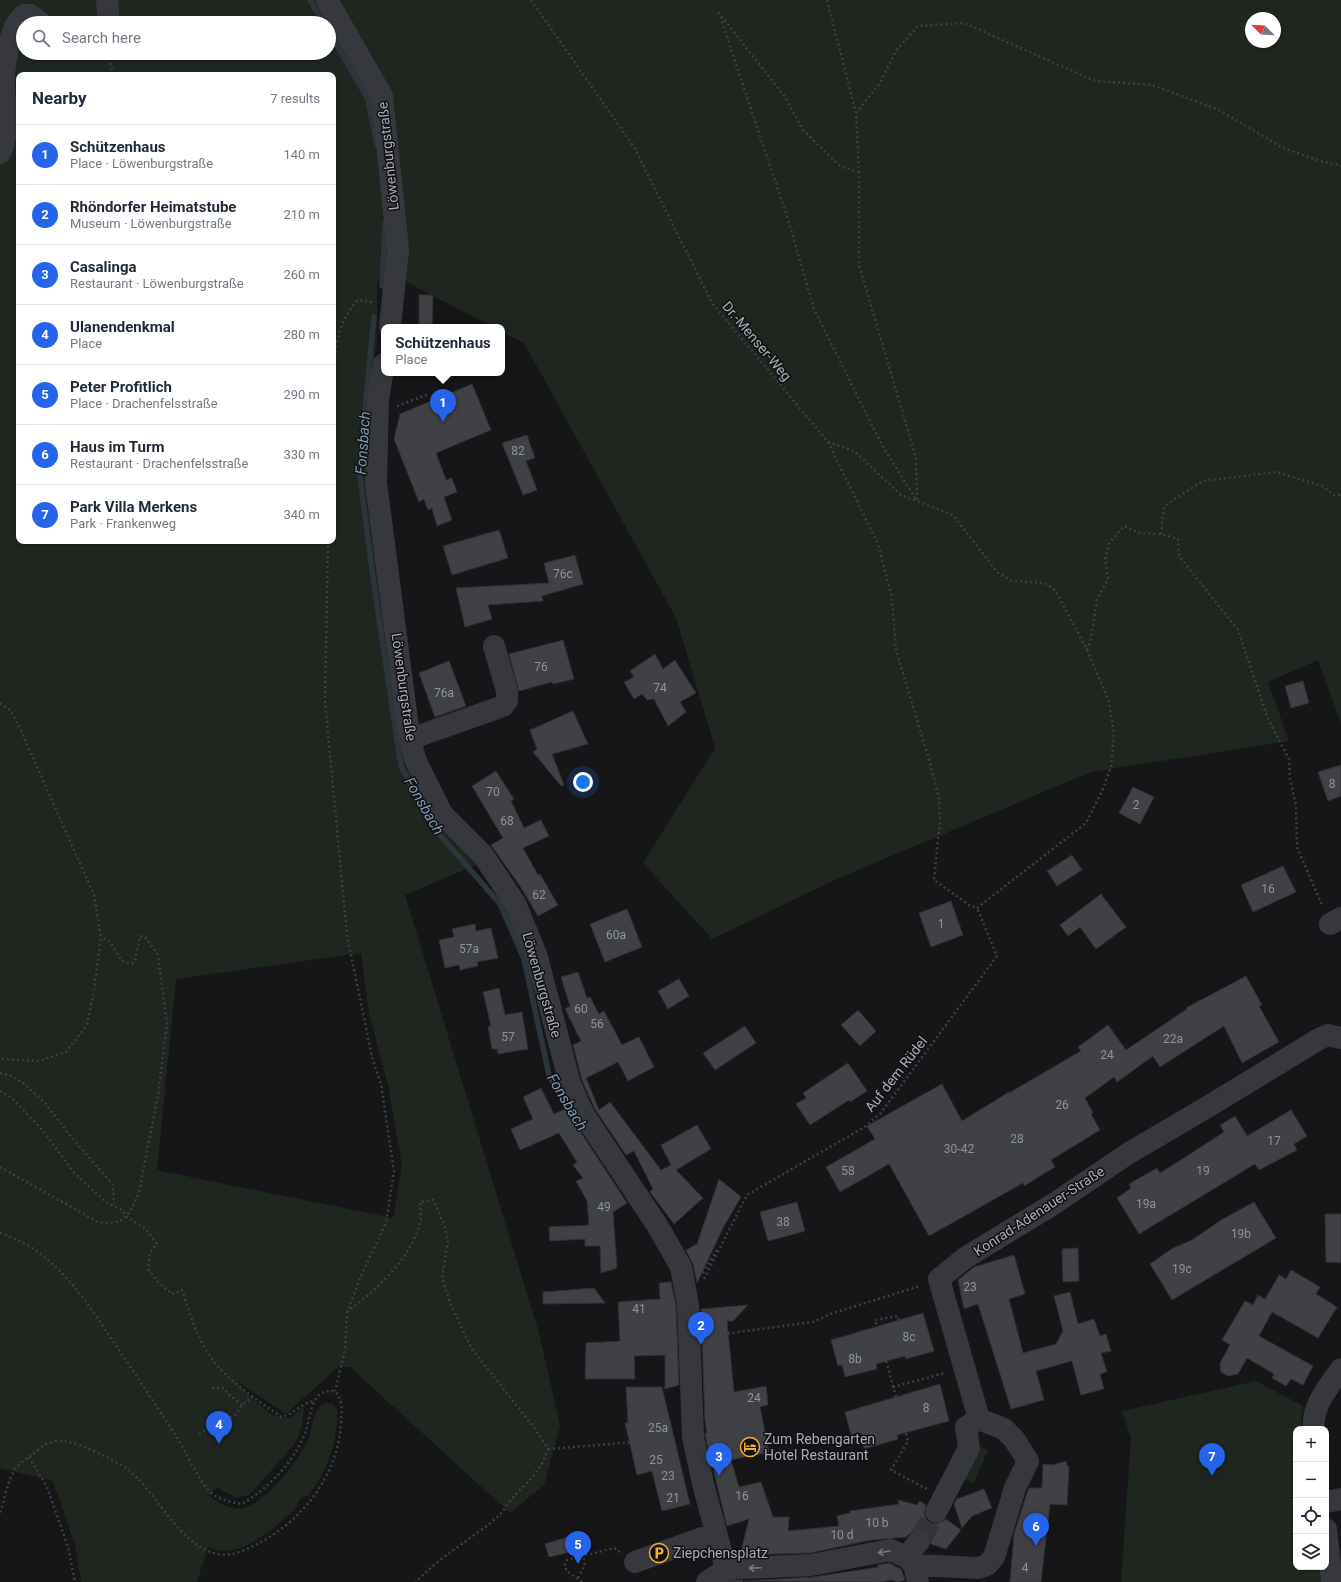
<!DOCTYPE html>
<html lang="en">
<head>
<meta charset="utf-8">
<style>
	:root { --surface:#fff; --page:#f2f2f3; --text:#1f2937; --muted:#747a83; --line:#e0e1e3; --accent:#2563eb }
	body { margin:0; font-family:Roboto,sans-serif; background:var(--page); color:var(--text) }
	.controls { position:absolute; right:12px; bottom:12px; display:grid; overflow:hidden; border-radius:8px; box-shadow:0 1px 3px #0004 }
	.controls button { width:36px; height:36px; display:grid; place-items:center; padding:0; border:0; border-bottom:1px solid var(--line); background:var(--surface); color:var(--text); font:20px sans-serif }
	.compass { position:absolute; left:1245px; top:12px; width:36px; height:36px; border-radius:50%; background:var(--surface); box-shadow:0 1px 3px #0004; rotate:294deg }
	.you { position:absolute; left:583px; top:782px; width:14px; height:14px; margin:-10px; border:3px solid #fff; border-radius:50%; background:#1a73e8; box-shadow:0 0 0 6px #1a73e833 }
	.badge { display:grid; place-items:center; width:26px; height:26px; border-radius:50%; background:var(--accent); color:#fff; font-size:13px; font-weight:700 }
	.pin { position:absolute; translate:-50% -33px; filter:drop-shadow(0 1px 2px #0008) }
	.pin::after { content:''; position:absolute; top:21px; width:14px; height:12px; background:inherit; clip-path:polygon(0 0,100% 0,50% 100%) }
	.popup { position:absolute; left:381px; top:324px; width:124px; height:52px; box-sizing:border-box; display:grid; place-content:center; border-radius:8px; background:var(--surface); filter:drop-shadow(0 1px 3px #0005); font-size:13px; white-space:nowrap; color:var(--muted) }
	.popup b { font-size:15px; color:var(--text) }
	.popup::after { content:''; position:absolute; left:50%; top:100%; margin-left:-8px; border:8px solid transparent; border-top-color:var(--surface) }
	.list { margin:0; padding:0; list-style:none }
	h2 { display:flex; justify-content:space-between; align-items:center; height:52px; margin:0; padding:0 16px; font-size:17px }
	h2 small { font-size:13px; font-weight:400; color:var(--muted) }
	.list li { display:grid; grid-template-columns:26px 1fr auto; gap:12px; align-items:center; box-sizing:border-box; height:60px; padding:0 16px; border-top:1px solid var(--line) }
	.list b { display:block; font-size:15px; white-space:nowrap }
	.list p { margin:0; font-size:13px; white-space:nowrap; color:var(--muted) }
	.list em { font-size:13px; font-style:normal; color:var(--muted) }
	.icon { flex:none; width:22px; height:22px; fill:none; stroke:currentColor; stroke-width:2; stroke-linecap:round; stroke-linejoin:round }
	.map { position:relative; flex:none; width:1341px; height:1582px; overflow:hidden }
	.search { position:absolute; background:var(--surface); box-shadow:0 1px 3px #0004; left:16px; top:16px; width:320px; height:44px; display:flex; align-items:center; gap:10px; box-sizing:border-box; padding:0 14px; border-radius:22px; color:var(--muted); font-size:15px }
	.panel { position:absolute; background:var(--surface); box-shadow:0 1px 3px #0004; left:16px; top:72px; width:320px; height:472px; border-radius:8px }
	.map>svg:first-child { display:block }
	.green { fill:#1e261f; fill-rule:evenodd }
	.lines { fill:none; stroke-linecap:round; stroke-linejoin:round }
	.stream { stroke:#2c353c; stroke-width:5.5 }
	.building { fill:#404145; stroke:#303034 }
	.minor-tunnel { stroke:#333438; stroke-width:22; stroke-dasharray:22 11; stroke-linecap:butt }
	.path { stroke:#3d3f44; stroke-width:2.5; stroke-dasharray:2 3; stroke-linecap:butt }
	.minor { stroke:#37383d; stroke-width:22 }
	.oneway { stroke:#757881 }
	.labels { text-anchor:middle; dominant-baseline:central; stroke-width:3; stroke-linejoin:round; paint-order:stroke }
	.number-label { font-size:12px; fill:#8e929b }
	.street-label { font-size:14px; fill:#a8adb8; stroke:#111113 }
	.poi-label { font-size:14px; fill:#a8adb8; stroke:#111113; text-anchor:start }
	.water-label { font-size:15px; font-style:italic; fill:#7f9bb3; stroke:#111113 }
</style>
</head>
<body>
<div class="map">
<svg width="1341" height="1582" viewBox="0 0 1341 1582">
	<rect width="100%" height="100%" fill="#161618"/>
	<path class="green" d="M0 0H1341V723L1318 660 1268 682 1289 741 1091 772 841 877 712 939 643 863 715 748 676 618 524 343 502 332V327H493L395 276 377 282V342L367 399 368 508 383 582 408 762 478 864 405 895 539 1333 560 1426 544 1485 510 1513 350 1367H338L286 1414 237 1381 246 1393 272 1415 289 1419 304 1407 302 1426 297 1439 288 1452 249 1495 236 1498 217 1487 209 1495C217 1504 234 1512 247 1507 268 1499 299 1460 308 1440 313 1427 312 1410 325 1403L332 1404 337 1409C338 1442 328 1470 308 1496L302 1497 298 1501 297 1507C280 1523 248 1553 223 1551 218 1551 213 1548 208 1547L197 1582H81L75 1545 53 1481 0 1468ZM1251 18H1275V42H1251ZM23 23H329V53H23ZM19 75H333V541H19ZM361 953 369 1014 388 1085 402 1165 393 1218 157 1170 176 979Z
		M1256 1381 1303 1406 1301 1419 1302 1429H1296V1567H1319L1321 1582H1121L1131 1438 1122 1411Z
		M977 1445 988 1450 974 1483 963 1479Z"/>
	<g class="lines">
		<path class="stream" d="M310 0 324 23
			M329 32 368 99 377 145
			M382 286 385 223
			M374 317 359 470 374 585 401 766 433 827 500 904 524 959 549 1075 556 1090 569 1105"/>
	</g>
	<path class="building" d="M419 295H433L432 327H419Z
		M472 384 491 430 436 453 446 480 452 478 457 492 444 497 452 520 437 526 432 508 428 510 424 499 419 502 394 439 400 414Z
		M527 435 535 458 526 461 537 490 523 495 502 443Z
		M499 530 508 558 452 575 443 546Z
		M575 555 583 584 542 596 543 601 488 605 492 619 465 627 456 588 549 583 544 563Z
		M563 640 574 679 553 684 552 682 519 691 509 654Z
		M655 654 663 669 675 660 696 693 680 702 686 712 668 726 654 699 647 700 642 694 634 699 624 682 634 677 630 671Z
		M449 661 466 706 435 717 419 673Z
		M1303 681 1309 703 1291 708 1285 686Z
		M573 711 588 744 552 754 564 785 561 786 533 752 537 749 530 730Z
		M1341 765V796L1328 801 1318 772Z
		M496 771 514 799 511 801 524 828 541 820 549 836 523 848 538 875 540 874 558 905 538 916 520 886 491 845 503 838 472 786Z
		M1133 787 1154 797 1140 824 1119 813Z
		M1072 855 1082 870 1057 886 1047 871Z
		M1283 866 1296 892 1253 912 1241 885Z
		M1101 894 1126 927 1096 949 1080 927 1068 936 1060 925Z
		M951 901 963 935 931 947 919 913Z
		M627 909 642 947 605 962 590 924Z
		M475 924 476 931 491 928 498 958 477 962 478 966 460 970 459 965 445 968 439 940 454 937 452 929Z
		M578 972 587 998 590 997 599 1014 604 1011 622 1045 639 1037 654 1067 628 1081 618 1062 586 1078 599 1110 610 1102 661 1170 671 1165 661 1145 697 1125 711 1149 676 1170 703 1198 674 1224 650 1192 653 1189 634 1151 626 1155 595 1109 582 1080 573 1045 581 1041 565 1009 570 1006 561 977Z
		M1246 976 1262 1005 1259 1006 1279 1042 1242 1063 1224 1026 1160 1067 1153 1056 1117 1082 1114 1077 1085 1098 1093 1113 1091 1114 1100 1130 1051 1160 1055 1167 1024 1186 1023 1183 929 1236 889 1164 840 1192 826 1167 875 1139 867 1126 942 1084 962 1121 1009 1092V1093L1081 1051 1078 1047 1108 1025 1126 1050 1187 1009 1186 1008Z
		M679 979 689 996 668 1009 658 991Z
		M499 988 505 1015 522 1012 528 1049 498 1054 497 1049H492L488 1026H491L483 992Z
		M858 1010 876 1031 860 1046 841 1025Z
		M745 1026 756 1043 715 1070 703 1053Z
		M848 1063 867 1091 850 1102 849 1100 810 1125 796 1104 806 1098 803 1093Z
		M541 1088 554 1114 567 1108 574 1122 627 1203 613 1212 617 1268 601 1273 600 1246H585V1239L550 1241 549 1227 589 1225 587 1201 576 1181 583 1178 573 1165 577 1162 559 1133 520 1150 511 1129 533 1119 523 1097Z
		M1291 1110 1307 1136 1294 1144 1297 1150 1259 1170 1255 1164 1139 1234 1117 1198 1131 1188 1129 1184 1157 1168 1160 1173 1184 1158 1224 1132 1220 1125 1235 1116 1247 1136Z
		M719 1179 741 1197 724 1226 697 1283 693 1264 686 1250 697 1244Z
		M797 1202 805 1231 768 1241 760 1212Z
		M1254 1202 1276 1238 1172 1300 1150 1264 1173 1248 1192 1240 1221 1220Z
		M1325 1214H1341V1263L1326 1262Z
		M1078 1248 1079 1281 1063 1282 1062 1249Z
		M1014 1255 1025 1294 1009 1299 1023 1353 1056 1344 1063 1331 1054 1296 1070 1292 1078 1324 1094 1319 1100 1336 1106 1334 1111 1351 1101 1353 1107 1372 1100 1374 1104 1389 1081 1395 1072 1361 1036 1371 1044 1400 1011 1409 978 1304 964 1309 958 1280 974 1267Z
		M1291 1270 1320 1287 1316 1294 1337 1307 1318 1338 1272 1312 1259 1336 1313 1366 1303 1385 1291 1379 1286 1386 1272 1378 1274 1374 1247 1358 1238 1374 1228 1376 1221 1372 1220 1363 1230 1345 1222 1340 1245 1301 1253 1305 1258 1295 1265 1299 1279 1275 1286 1279Z
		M671 1282 676 1306 679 1385 665 1389V1355L634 1356 635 1379H585L586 1343 620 1341 618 1302 660 1299 659 1283Z
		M594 1288 605 1303 543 1304V1292Z
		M748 1305 733 1321H727L734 1392 766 1386 768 1405 760 1407 769 1452 731 1460 739 1487 761 1482 773 1517H789L788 1531 839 1526 837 1516 850 1513V1511L899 1504 898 1500 917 1505 920 1501 926 1505 924 1513 926 1519 930 1523 937 1524 946 1519 961 1530 946 1549 931 1544 930 1536 926 1531 920 1529 914 1530 906 1537 871 1540 810 1553 740 1555 749 1519 727 1526 705 1435V1433H707L705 1421 701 1309Z
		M923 1313 934 1351 906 1359 905 1356 876 1364 877 1369 845 1377 842 1365 838 1366 831 1340Z
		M940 1384 949 1421 897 1435 898 1439 864 1449 861 1433 851 1435 845 1412Z
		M626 1387H662L690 1504 662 1511 652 1471 637 1475 625 1423H628Z
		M1066 1461 1067 1466H1069L1067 1505 1050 1504 1041 1582H1010L1014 1534 1027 1493 1029 1488H1042L1043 1464 1053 1465Z
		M984 1489 992 1508 972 1516 962 1528 954 1504 957 1499Z
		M583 1532 586 1553 571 1552 549 1557 545 1544Z
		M889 1563 901 1569 905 1580 897 1582 892 1580 881 1582 744 1581 813 1577 879 1567 877 1565Z"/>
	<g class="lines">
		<path class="minor-tunnel" d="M919 1541 936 1512"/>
		<path class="path" d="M531 0 634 147 712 303 828 442 854 451 901 495 953 515 997 572 1012 581 1044 583 1055 590 1087 650 1109 701 1114 734 1111 767 1102 791 1086 823 977 908
			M827 0 856 113 859 172V265L916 458 917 501
			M108 53 113 75
			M856 113 880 83 896 51 918 26 964 23 1095 81 1152 85 1219 110 1283 148 1317 160 1341 166
			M859 172 840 166 803 130 785 97 719 13 787 216 814 309 882 445 917 501
			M333 387C336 352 333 328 358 300L372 302
			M397 406 429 394
			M828 442 878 544 892 598 896 650 930 763 939 798 940 821 934 880 969 905 977 908
			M1161 534 1164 507 1173 500 1203 481 1276 472 1322 486 1334 495H1341
			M328 541 325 701 347 936 372 1057 381 1084 394 1171 386 1223 360 1278 347 1313 345 1350 335 1391
			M1087 650 1091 639 1097 600 1108 579 1105 559 1110 542 1124 526 1139 533 1161 534 1178 539 1179 556 1238 630 1268 719 1289 759 1290 779 1296 806 1297 847 1322 905
			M0 703 11 711 22 733 94 895 101 937 94 990 87 1025 66 1052 39 1061 0 1059
			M0 1073 9 1075 22 1082 44 1102 73 1139 113 1185 114 1204
			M0 1091 12 1098 45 1133 74 1173 106 1202 122 1210 127 1217 146 1229 157 1244 150 1252 148 1269 159 1283 172 1294 182 1290C191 1319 201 1350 223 1372 240 1389 262 1403 281 1417 295 1414 299 1404 314 1401
			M0 1167 98 1222C125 1226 129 1216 139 1192L158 1095 167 1024 158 955 145 937 140 936 135 961 131 964 122 961 110 942 101 937
			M0 1233C57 1251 87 1303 119 1350 138 1378 157 1407 176 1436 186 1451 198 1479 209 1491 218 1500 230 1502 242 1504 270 1487 294 1462 306 1431 309 1420 311 1404 318 1396 323 1391 328 1391 335 1391 343 1401 342 1410 341 1422 339 1476 300 1524 253 1546 243 1551 229 1557 218 1554 179 1547 157 1491 127 1469 117 1461 76 1442 64 1441 60 1440 55 1441 52 1442 45 1443 37 1451 32 1455 26 1459 17 1465 14 1471 7 1484 4 1500 0 1514
			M703 1273 718 1248
			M704 1279 747 1195 863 1128 880 1114 997 956 977 908
			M347 1312C376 1290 410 1260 420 1223 422 1217 420 1208 420 1202L433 1200 444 1224 448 1241 442 1278 450 1303 472 1349 536 1430 548 1449C542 1468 531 1479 517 1493 509 1501 504 1512 495 1519 469 1541 439 1557 416 1582
			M899 1320 898 1316 875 1320 908 1441 891 1470 927 1489
			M708 1336 813 1322 833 1313 920 1286
			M893 1387 945 1373
			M212 1388H224L227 1393 242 1405
			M199 1434 235 1415 242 1405 253 1397
			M548 1449 673 1439
			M29 1457 47 1487 68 1547 75 1582
			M578 1578 585 1565 583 1555
			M582 1582 567 1571 564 1566 567 1560 614 1548 620 1552"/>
		<path class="minor" d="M107 0 109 23
			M327 0 382 96 398 249 390 327
			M0 153C10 132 5 109 4 87 3 70 6 54 11 38 14 29 16 22 24 15H30L41 23
			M384 364 378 399 376 483 409 735 415 759 442 814 483 855 515 903 537 957 570 1084 584 1115 657 1225 681 1267 688 1305 693 1437 704 1488 726 1569 732 1582
			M410 739 492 710 503 706 507 701V691L494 646
			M1330 924 1341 918
			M979 1419 939 1279 965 1258 1052 1205 1129 1153 1209 1106 1319 1039 1328 1035 1341 1038
			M1314 1429C1311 1407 1329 1386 1341 1369
			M1326 1502 1341 1499
			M936 1512 969 1448 966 1427 979 1419
			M1326 1529 1332 1582
			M907 1557 919 1541
			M635 1562 716 1533
			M914 1565 979 1568 987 1565 994 1557 1015 1488 1028 1461 1014 1439 1004 1429 979 1419
			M707 1582 726 1569 811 1565 890 1550 907 1557 914 1565 918 1582"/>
	</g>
	<defs><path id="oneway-shaft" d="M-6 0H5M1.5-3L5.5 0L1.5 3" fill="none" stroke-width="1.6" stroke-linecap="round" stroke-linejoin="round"/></defs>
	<g class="oneway">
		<use href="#oneway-shaft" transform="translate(884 1552) rotate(171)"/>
		<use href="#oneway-shaft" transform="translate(755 1568) rotate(178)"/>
	</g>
	<defs>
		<g id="hotel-ring" transform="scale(1)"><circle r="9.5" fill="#111113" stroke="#f2b134" stroke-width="1.5"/><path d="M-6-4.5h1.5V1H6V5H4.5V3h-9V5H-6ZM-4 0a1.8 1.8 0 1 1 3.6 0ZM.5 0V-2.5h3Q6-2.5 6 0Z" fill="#f2b134"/></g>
		<g id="parking-ring" transform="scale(1)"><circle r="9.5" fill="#111113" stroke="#f2b134" stroke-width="1.5"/><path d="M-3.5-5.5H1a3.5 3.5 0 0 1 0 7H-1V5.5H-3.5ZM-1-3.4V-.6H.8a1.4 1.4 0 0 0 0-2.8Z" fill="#f2b134"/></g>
	</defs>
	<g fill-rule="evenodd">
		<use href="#hotel-ring" x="750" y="1447"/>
		<use href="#parking-ring" x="659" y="1553"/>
	</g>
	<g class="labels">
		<g class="number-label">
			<text x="518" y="451">82</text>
			<text x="563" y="574">76c</text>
			<text x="541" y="667">76</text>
			<text x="660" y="688">74</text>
			<text x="444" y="693">76a</text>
			<text x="1332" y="784">8</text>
			<text x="493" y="792">70</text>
			<text x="1136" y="805">2</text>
			<text x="507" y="821">68</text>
			<text x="1268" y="889">16</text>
			<text x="539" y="895">62</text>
			<text x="941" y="924">1</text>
			<text x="616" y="935">60a</text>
			<text x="469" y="949">57a</text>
			<text x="581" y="1009">60</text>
			<text x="597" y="1024">56</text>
			<text x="508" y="1037">57</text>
			<text x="1173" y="1039">22a</text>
			<text x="1107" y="1055">24</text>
			<text x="1062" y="1105">26</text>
			<text x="1017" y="1139">28</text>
			<text x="1274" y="1141">17</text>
			<text x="959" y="1149">30-42</text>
			<text x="848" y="1171">58</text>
			<text x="1203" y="1171">19</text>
			<text x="1146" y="1204">19a</text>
			<text x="604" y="1207">49</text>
			<text x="783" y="1222">38</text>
			<text x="1241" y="1234">19b</text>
			<text x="1182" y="1269">19c</text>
			<text x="970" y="1287">23</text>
			<text x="639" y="1309">41</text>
			<text x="909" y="1337">8c</text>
			<text x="855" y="1359">8b</text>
			<text x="754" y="1398">24</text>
			<text x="926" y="1408">8</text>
			<text x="658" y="1428">25a</text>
			<text x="656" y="1460">25</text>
			<text x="668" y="1476">23</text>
			<text x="742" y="1496">16</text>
			<text x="673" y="1498">21</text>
			<text x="877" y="1523">10 b</text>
			<text x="842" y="1535">10 d</text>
			<text x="1025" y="1568">4</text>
		</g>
		<g class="street-label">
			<text transform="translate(388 156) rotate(-96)">Löwenburgstraße</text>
			<text transform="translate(757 341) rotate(50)">Dr.-Menser-Weg</text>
			<text transform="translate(404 687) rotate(82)">Löwenburgstraße</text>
			<text transform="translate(542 985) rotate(74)">Löwenburgstraße</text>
			<text transform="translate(896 1074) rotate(-52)">Auf dem Rüdel</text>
			<text transform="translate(1039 1211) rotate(-33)">Konrad-Adenauer-Straße</text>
		</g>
		<g class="poi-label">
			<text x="764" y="1439">Zum Rebengarten<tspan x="764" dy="16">Hotel Restaurant</tspan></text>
			<text x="673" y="1553">Ziepchensplatz</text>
		</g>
		<g class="water-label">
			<text transform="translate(363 443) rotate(-86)">Fonsbach</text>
			<text transform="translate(424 806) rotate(60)">Fonsbach</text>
			<text transform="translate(567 1102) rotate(59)">Fonsbach</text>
		</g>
	</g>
</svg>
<div class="controls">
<button>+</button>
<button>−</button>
<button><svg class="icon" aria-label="locate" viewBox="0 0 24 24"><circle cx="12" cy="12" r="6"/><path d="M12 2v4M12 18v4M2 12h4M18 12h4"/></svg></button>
<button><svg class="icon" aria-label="layers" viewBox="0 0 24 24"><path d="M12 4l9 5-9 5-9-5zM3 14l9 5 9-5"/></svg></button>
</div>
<svg class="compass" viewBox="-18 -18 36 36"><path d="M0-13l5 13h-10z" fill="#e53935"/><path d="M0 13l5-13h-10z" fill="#747a83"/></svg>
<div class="you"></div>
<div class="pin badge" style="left:443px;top:422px">1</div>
<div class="popup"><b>Schützenhaus</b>Place</div>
<div class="pin badge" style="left:701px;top:1345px">2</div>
<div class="pin badge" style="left:719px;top:1476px">3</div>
<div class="pin badge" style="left:219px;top:1444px">4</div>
<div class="pin badge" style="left:578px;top:1564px">5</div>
<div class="pin badge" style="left:1036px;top:1546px">6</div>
<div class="pin badge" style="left:1212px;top:1476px">7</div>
<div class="search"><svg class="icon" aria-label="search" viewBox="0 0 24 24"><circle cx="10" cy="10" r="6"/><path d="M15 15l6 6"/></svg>Search here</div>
<section class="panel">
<h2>Nearby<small>7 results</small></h2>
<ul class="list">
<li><span class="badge">1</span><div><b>Schützenhaus</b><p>Place · Löwenburgstraße</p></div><em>140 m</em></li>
<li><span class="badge">2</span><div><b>Rhöndorfer Heimatstube</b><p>Museum · Löwenburgstraße</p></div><em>210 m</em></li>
<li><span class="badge">3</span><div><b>Casalinga</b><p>Restaurant · Löwenburgstraße</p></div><em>260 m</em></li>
<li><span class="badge">4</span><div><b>Ulanendenkmal</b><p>Place</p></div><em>280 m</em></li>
<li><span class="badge">5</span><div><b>Peter Profitlich</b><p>Place · Drachenfelsstraße</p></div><em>290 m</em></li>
<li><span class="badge">6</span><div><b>Haus im Turm</b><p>Restaurant · Drachenfelsstraße</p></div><em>330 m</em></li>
<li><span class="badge">7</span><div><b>Park Villa Merkens</b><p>Park · Frankenweg</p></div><em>340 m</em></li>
</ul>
</section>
</div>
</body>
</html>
